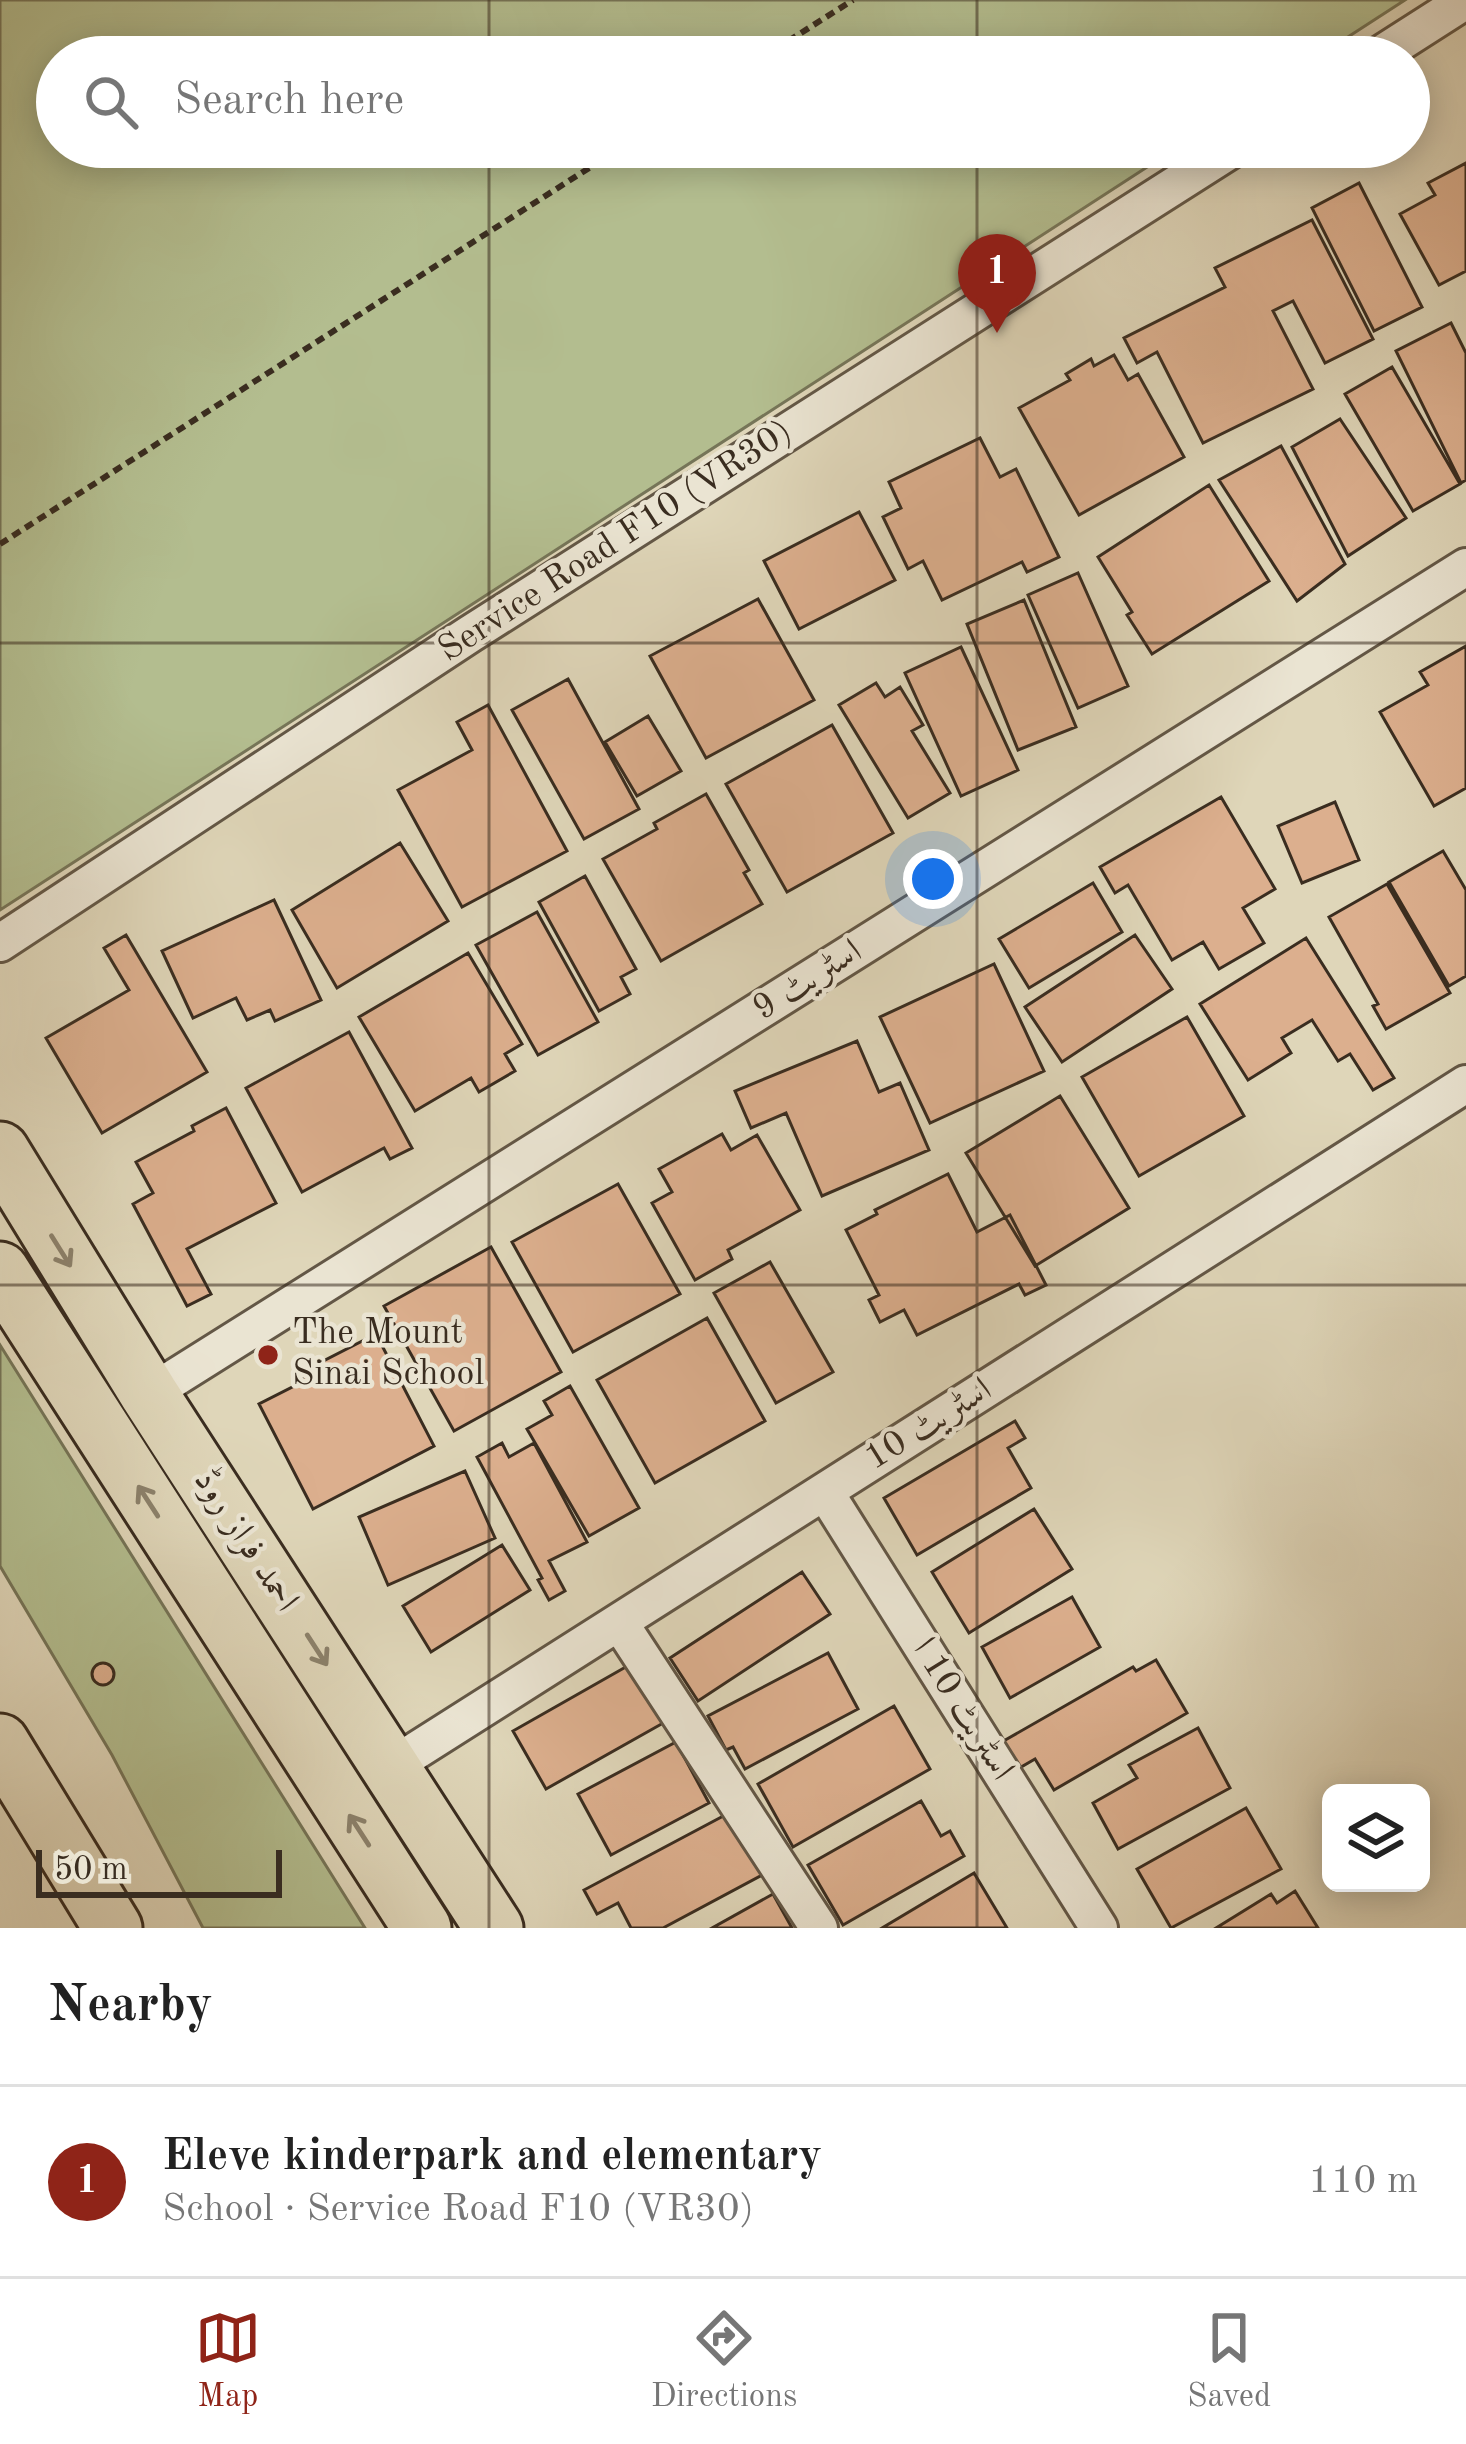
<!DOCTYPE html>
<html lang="en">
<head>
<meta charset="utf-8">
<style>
	:root { --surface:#fff; --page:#f2f2f2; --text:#222; --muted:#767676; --line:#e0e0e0; --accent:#8f2418 }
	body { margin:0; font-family:"Old Standard TT",Amiri,serif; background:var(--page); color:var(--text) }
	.controls { position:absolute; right:36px; bottom:36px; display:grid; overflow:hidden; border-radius:18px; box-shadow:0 6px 30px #0003 }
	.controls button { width:108px; height:108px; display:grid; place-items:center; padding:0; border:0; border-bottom:3px solid var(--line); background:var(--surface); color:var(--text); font:60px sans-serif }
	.scale { position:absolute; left:36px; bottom:30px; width:246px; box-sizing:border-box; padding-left:12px; border:6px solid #3a2d20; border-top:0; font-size:33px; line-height:42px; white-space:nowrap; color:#3a2d20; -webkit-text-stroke:9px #eae4d2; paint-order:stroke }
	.you { position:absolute; left:933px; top:879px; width:42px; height:42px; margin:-30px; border:9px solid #fff; border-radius:50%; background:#1a73e8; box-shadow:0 0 0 18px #1a73e833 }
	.badge { display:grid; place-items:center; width:78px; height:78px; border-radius:50%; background:var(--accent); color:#fff; font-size:39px; font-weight:700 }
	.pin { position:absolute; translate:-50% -99px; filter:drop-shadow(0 3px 6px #0008) }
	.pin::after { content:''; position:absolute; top:63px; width:42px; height:36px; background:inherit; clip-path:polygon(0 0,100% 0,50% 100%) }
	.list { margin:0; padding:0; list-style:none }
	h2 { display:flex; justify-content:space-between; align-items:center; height:156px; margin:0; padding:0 48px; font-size:51px }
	h2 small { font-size:39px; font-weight:400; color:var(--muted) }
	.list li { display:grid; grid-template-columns:78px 1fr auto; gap:36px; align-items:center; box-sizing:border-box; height:192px; padding:0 48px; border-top:3px solid var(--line) }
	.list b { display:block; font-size:45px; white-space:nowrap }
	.list p { margin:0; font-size:39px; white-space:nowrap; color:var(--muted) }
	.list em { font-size:39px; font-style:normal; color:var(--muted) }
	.icon { flex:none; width:66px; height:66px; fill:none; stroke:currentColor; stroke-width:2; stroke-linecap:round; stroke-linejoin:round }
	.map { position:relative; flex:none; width:1466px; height:1928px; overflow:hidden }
	.search { position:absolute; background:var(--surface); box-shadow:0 6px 30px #0003; left:36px; right:36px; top:36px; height:132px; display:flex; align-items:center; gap:30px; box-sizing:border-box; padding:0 42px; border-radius:66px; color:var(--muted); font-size:45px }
	.sheet { height:348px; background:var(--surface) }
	nav { display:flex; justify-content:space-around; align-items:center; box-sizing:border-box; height:168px; border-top:3px solid var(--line); background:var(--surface); font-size:33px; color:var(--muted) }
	nav a { display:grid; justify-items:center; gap:6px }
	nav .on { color:var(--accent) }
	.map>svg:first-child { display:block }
	.green { fill:#b3bd8f; stroke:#767558; stroke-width:3 }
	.building { fill:#dcaf8e; stroke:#3a2d20; stroke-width:3 }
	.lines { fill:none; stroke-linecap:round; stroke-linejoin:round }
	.street-casing { stroke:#635746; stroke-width:42 }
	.primary-casing { stroke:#3a2d20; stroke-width:63 }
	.path { stroke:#3a2d20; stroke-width:6; stroke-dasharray:9 6; stroke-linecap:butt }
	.street { stroke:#eae4d2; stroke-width:36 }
	.primary { stroke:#dfd6b9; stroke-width:57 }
	.oneway { stroke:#8c826c }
	.grid { fill:none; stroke:#3a2d20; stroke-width:3; stroke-opacity:0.55 }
	.poi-dot { fill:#8f2418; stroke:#eae4d2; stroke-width:4.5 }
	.labels { text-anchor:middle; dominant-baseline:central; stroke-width:9; stroke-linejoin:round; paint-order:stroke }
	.street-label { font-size:36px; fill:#3a2d20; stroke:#eae4d2 }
	.poi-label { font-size:36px; fill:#3a2d20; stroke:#eae4d2; text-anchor:start }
</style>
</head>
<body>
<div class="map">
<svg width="1466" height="1928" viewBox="0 0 1466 1928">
	<rect width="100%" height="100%" fill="#dfd6b9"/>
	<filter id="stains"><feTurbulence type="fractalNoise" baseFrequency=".00167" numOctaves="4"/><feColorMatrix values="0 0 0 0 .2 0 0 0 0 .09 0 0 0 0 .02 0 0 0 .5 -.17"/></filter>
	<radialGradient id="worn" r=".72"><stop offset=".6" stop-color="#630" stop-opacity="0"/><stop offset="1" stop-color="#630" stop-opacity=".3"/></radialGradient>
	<path class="green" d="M0 0H1405L1317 57H57V147H1178L0 910Z
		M0 1345 365 1928H203L112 1755 0 1566Z"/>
	<path class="building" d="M1466 163V271L1439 285 1400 214 1435 195 1428 183Z
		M1359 183 1422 307 1374 331 1312 208Z
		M1312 220 1373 339 1325 363 1293 301 1273 311 1313 389 1203 443 1157 352 1137 363 1124 338 1225 287 1215 268Z
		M1451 323 1466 353V480L1461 483 1396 351Z
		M1114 355 1128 380 1138 374 1184 457 1079 515 1019 408 1070 380 1066 374 1091 359 1094 366Z
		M1392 367 1460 484 1413 511 1345 394Z
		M1340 419 1406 518 1348 556 1292 447Z
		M980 438 1000 477 1016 469 1059 557 1027 572 1022 562 942 600 923 561 908 569 883 517 901 508 889 482Z
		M1281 446 1345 564 1297 601 1219 480Z
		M1209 485 1269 581 1152 654 1127 615 1132 612 1098 557Z
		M859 512 895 580 799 629 764 561Z
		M1078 573 1128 686 1078 708 1028 595Z
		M758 599 814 700 706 758 650 656Z
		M1024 600 1076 727 1018 750 967 624Z
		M1466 646V788L1434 806 1380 712 1428 685 1420 672Z
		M961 647 1018 770 961 796 905 673Z
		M568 679 639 809 584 839 512 710Z
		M876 683 885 697 900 687 923 725 912 731 950 793 908 818 839 705Z
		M488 705 567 851 462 907 398 790 472 750 457 722Z
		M648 716 681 771 637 796 605 742Z
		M832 725 893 833 787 892 726 784Z
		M706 794 749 870 744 873 762 904 661 961 603 859 657 829 654 823Z
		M1221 797 1275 889 1243 908 1264 943 1219 969 1203 942 1172 960 1128 885 1115 893 1100 867Z
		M1335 802 1359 860 1302 883 1278 826Z
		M400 843 448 921 337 988 292 910Z
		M1443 851 1466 890V976L1449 986 1389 882Z
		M585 876 636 969 621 977 630 994 599 1011 539 902Z
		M1093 883 1122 932 1029 988 999 939Z
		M1387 884 1450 993 1386 1029 1373 1006 1378 1004 1329 917Z
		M274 900 321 1000 275 1021 270 1010 247 1020 236 998 193 1018 162 951Z
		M537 912 598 1022 538 1055 476 945Z
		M126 935 207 1072 102 1133 46 1038 129 990 104 948Z
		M1135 935 1172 989 1062 1062 1025 1007Z
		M1306 938 1394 1078 1373 1090 1350 1054 1338 1061 1312 1020 1282 1038 1291 1053 1248 1080 1200 1004Z
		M468 953 522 1044 505 1054 515 1071 479 1092 471 1078 415 1111 359 1017Z
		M994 964 1044 1071 930 1123 880 1017Z
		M1187 1017 1244 1116 1139 1176 1082 1077Z
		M349 1032 412 1148 390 1159 384 1148 302 1192 246 1088Z
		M857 1041 879 1092 900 1083 929 1150 822 1196 786 1113 751 1128 735 1091Z
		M1060 1096 1129 1208 1035 1266 966 1153Z
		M226 1108 276 1203 187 1249 211 1294 187 1306 133 1204 153 1193 136 1162 194 1131 192 1126Z
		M722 1134 731 1150 757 1135 800 1210 728 1250 732 1259 695 1280 652 1203 672 1192 659 1169Z
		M948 1174 977 1232 1010 1215 1046 1285 1025 1295 1019 1284 917 1335 904 1310 880 1322 869 1300 879 1295 846 1230 877 1214 875 1210Z
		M618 1184 680 1294 573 1352 512 1242Z
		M491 1247 561 1372 454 1431 384 1306Z
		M770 1262 833 1372 776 1403 714 1293Z
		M707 1318 765 1421 655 1483 597 1380Z
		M376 1334 434 1446 313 1509 259 1404 304 1381 300 1373Z
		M570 1386 639 1508 589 1536 527 1429 552 1415 544 1401Z
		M1015 1421 1025 1438 1008 1448 1031 1488 917 1555 884 1498Z
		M502 1443 509 1457 534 1443 587 1542 549 1561 565 1591 549 1600 538 1580 542 1578 477 1457Z
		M465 1471 495 1538 388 1585 359 1517Z
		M1034 1509 1072 1569 969 1633 932 1572Z
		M502 1545 530 1590 431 1652 403 1606Z
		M802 1572 830 1614 698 1701 670 1658Z
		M1072 1597 1100 1647 1010 1698 982 1647Z
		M828 1653 858 1709 745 1769 733 1747 726 1750 708 1716Z
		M1156 1660 1187 1713 1054 1790 1035 1759 1016 1770 1000 1743 1133 1667 1136 1671Z
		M92 1674a11 11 0 1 1 22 0a11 11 0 1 1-22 0Z
		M631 1664 665 1722 546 1789 513 1731Z
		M894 1706 930 1769 793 1847 758 1784Z
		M1198 1728 1230 1788 1118 1849 1093 1803 1137 1778 1129 1765Z
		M676 1742 709 1803 611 1855 578 1794Z
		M921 1801 941 1836 950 1831 964 1856 843 1925 808 1865Z
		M1246 1808 1281 1869 1171 1928 1137 1869Z
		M729 1813 762 1875 663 1928H631L618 1903 597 1914 584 1890Z
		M974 1873 1007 1928H882Z
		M1295 1891 1318 1928H1216L1271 1894 1277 1903Z
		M773 1894 792 1928H712Z"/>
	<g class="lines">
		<g class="street-casing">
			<path id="street" d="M1377 57 1466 0
				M0 943 470 634 1235 147
				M149 1394 1466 567
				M825 1492 1099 1928
				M619 1622 819 1928
				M392 1766 1466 1084"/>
		</g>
		<g class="primary-casing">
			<path id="primary" d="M0 1151 149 1394 494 1928
				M0 1271 422 1928
				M0 1743 113 1928"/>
		</g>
		<path class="path" d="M763 57 853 0
			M0 544 622 147"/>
		<use href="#street" class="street"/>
		<use href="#primary" class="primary"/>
	</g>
	<defs><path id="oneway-shaft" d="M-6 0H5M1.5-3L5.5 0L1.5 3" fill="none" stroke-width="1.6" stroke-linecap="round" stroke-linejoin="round" transform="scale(3)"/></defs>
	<g class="oneway">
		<use href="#oneway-shaft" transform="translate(61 1251) rotate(58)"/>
		<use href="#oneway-shaft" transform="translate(148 1501) rotate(-123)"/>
		<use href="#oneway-shaft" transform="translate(317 1650) rotate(57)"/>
		<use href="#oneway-shaft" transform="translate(359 1830) rotate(-123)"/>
	</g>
	<path class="grid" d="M489 0V57M977 0V57M489 147V1928M977 147V1928M0 643H1466M0 1285H1466"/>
	<circle class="poi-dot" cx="268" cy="1355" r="12"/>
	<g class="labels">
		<g class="street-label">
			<text transform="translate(616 542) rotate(-33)">Service Road F10 (VR30)</text>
			<text transform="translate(808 981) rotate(-32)">اسٹریٹ 9</text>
			<text transform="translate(929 1425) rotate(-32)">اسٹریٹ 10</text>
			<text transform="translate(245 1541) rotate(57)">احمد فراز روڈ</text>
			<text transform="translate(962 1710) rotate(58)">اسٹریٹ 10 ا</text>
		</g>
		<g class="poi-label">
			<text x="292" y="1334">The Mount<tspan x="292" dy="41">Sinai School</tspan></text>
		</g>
	</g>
	<rect width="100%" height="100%" filter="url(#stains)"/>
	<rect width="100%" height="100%" fill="url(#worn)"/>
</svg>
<div class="controls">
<button><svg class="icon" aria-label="layers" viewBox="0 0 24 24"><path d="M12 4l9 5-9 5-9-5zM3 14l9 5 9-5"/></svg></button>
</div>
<div class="scale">50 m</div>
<div class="you"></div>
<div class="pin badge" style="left:997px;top:333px">1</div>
<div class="search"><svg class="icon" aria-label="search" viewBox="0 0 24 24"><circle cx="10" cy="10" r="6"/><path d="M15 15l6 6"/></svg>Search here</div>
</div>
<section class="sheet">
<h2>Nearby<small></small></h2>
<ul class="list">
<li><span class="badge">1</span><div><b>Eleve kinderpark and elementary</b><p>School · Service Road F10 (VR30)</p></div><em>110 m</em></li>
</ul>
</section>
<nav>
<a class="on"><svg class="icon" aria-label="map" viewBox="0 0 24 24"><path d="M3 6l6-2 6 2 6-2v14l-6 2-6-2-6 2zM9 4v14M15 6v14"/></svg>Map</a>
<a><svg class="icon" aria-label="directions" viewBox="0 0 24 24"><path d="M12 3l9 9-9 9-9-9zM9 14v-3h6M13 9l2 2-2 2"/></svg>Directions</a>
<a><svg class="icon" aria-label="saved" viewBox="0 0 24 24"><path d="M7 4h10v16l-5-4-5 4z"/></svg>Saved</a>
</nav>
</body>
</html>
